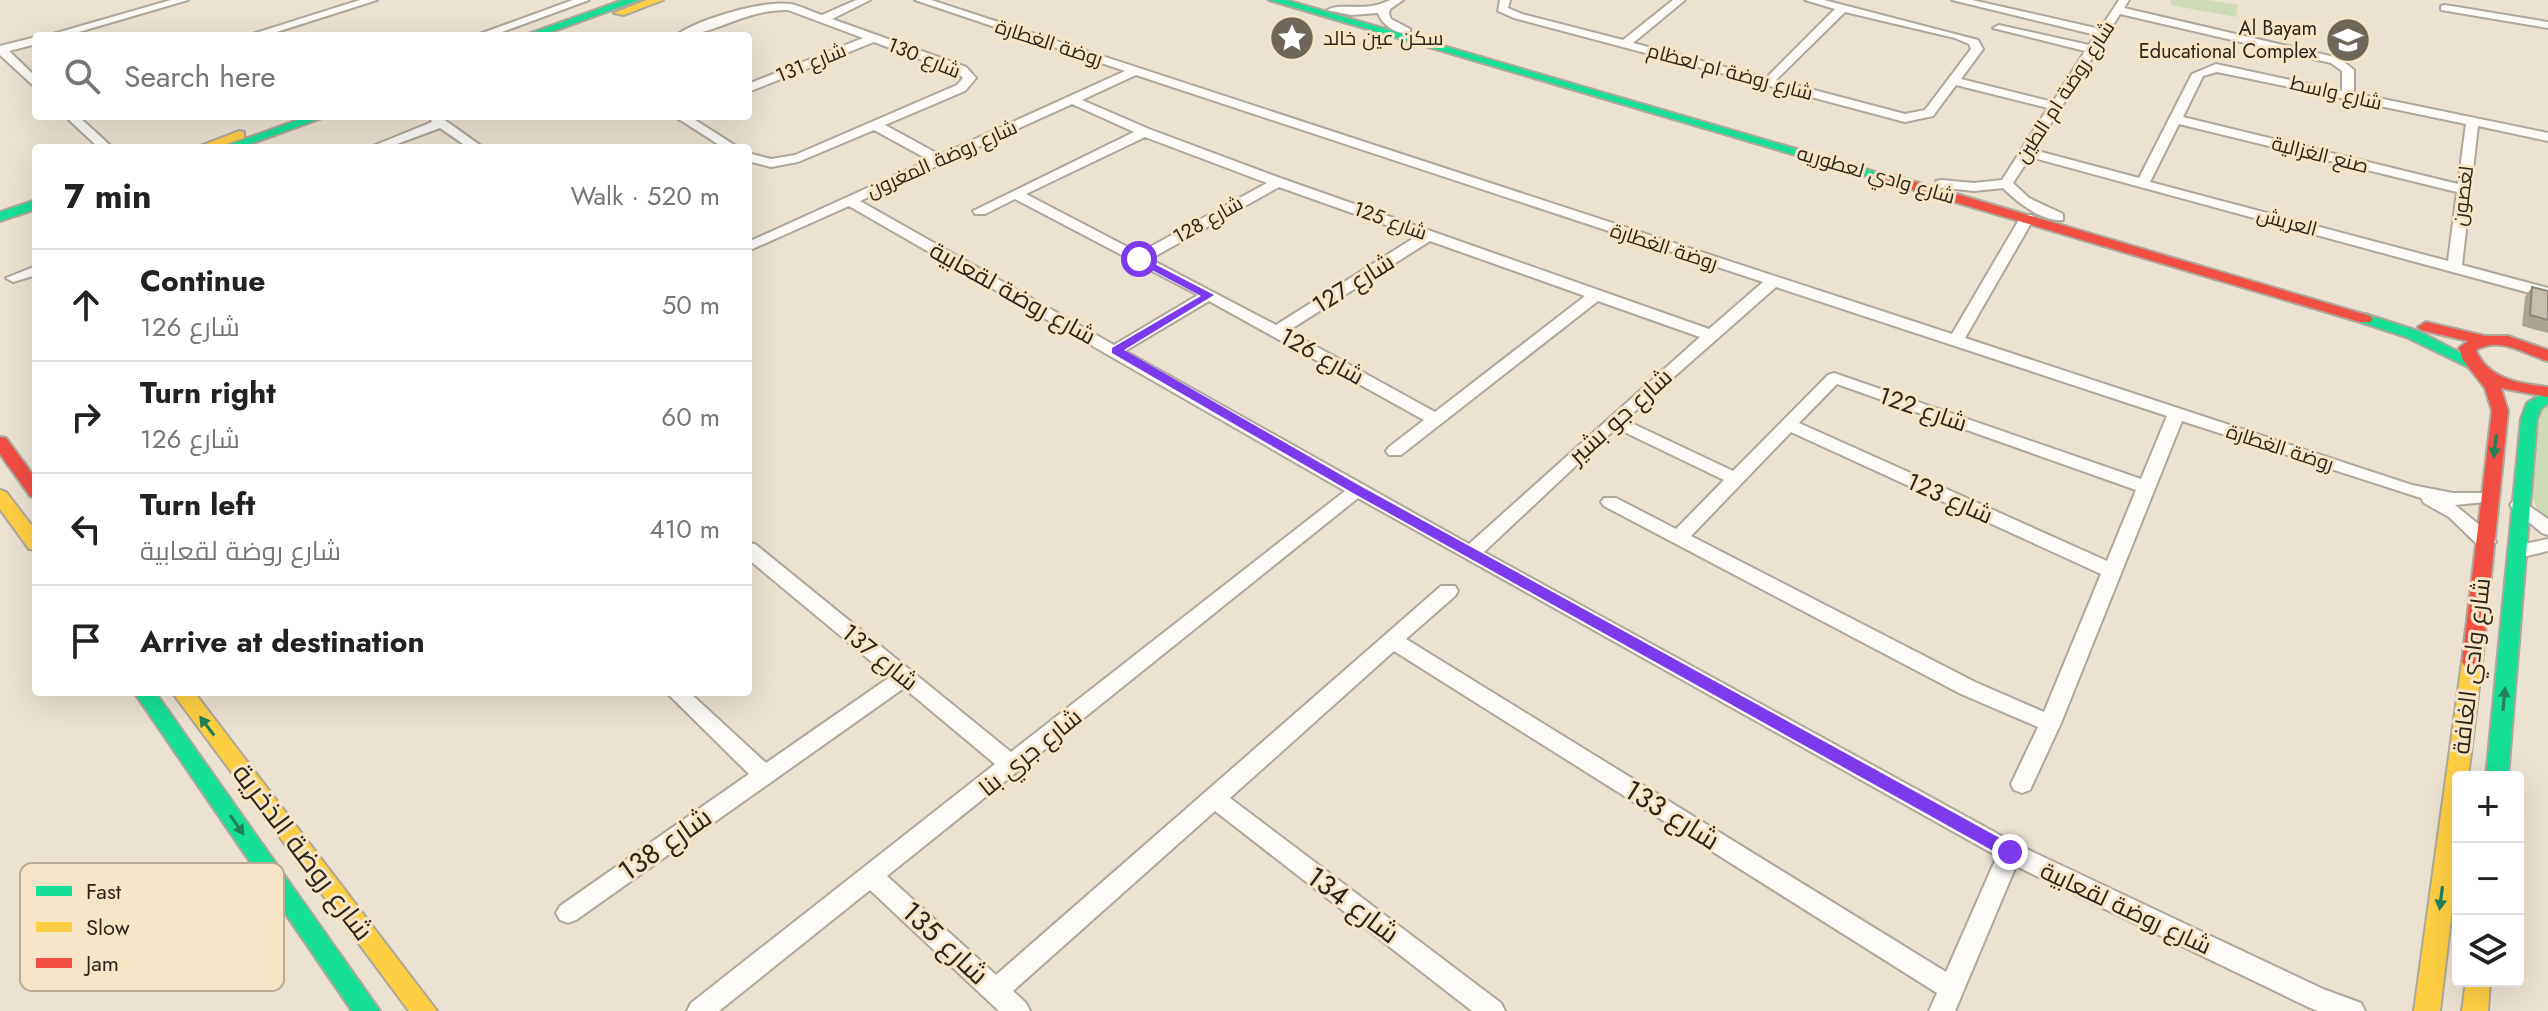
<!DOCTYPE html>
<html lang="en">
<head>
<meta charset="utf-8">
<style>
	:root { --surface:#fff; --page:#f6f6f6; --text:#222; --muted:#767676; --line:#e0e0e0 }
	body { margin:0; font-family:Jost,Cairo,sans-serif; background:var(--page); color:var(--text) }
	.controls { position:absolute; right:24px; bottom:24px; display:grid; overflow:hidden; border-radius:8px; box-shadow:0 8px 32px #0002 }
	.controls button { width:72px; height:72px; display:grid; place-items:center; padding:0; border:0; border-bottom:2px solid var(--line); background:var(--surface); color:var(--text); font:40px sans-serif }
	.stop { position:absolute; width:24px; height:24px; margin:-18px; border:6px solid #7c3aed; border-radius:50%; background:#fff }
	.stop.end { background:#7c3aed; border-color:#fff; box-shadow:0 2px 8px #0008 }
	.list { margin:0; padding:0; list-style:none }
	h2 { display:flex; justify-content:space-between; align-items:center; height:104px; margin:0; padding:0 32px; font-size:34px }
	h2 small { font-size:26px; font-weight:400; color:var(--muted) }
	.list li { display:grid; grid-template-columns:52px 1fr auto; gap:24px; align-items:center; box-sizing:border-box; height:112px; padding:0 32px; border-top:2px solid var(--line) }
	.list b { display:block; font-size:30px; white-space:nowrap }
	.list p { margin:0; font-size:26px; white-space:nowrap; color:var(--muted) }
	.list em { font-size:26px; font-style:normal; color:var(--muted) }
	.icon { flex:none; width:44px; height:44px; fill:none; stroke:currentColor; stroke-width:2; stroke-linecap:round; stroke-linejoin:round }
	.map { position:relative; flex:none; width:2548px; height:1011px; overflow:hidden }
	.search { position:absolute; background:var(--surface); box-shadow:0 8px 32px #0002; left:32px; top:32px; width:720px; height:88px; display:flex; align-items:center; gap:20px; box-sizing:border-box; padding:0 28px; border-radius:8px; color:var(--muted); font-size:30px }
	.panel { position:absolute; background:var(--surface); box-shadow:0 8px 32px #0002; left:32px; top:144px; width:720px; height:552px; border-radius:8px }
	.map>svg:first-child { display:block }
	.green { fill:#cfdbb8 }
	.lines { fill:none; stroke-linecap:round; stroke-linejoin:round }
	.street-casing { stroke:#aea79b; stroke-width:4 }
	.fast-casing { stroke:#aea79b; stroke-width:4 }
	.slow-casing { stroke:#aea79b; stroke-width:4 }
	.jam-casing { stroke:#aea79b; stroke-width:4 }
	.street { fill:#fcfbf8; fill-rule:evenodd }
	.fast { fill:#16e098; fill-rule:evenodd }
	.slow { fill:#ffcf43; fill-rule:evenodd }
	.jam { fill:#f24e42; fill-rule:evenodd }
	.wall { fill:#aca394 }
	.building { fill:#c8beac; stroke:#8c8578; stroke-width:2 }
	.oneway { fill:#218259 }
	.route { fill:#7c3aed }
	.labels { text-anchor:middle; dominant-baseline:central; stroke-width:6; stroke-linejoin:round; paint-order:stroke }
	.far-poi-label { font-size:20px; fill:#2c251a; stroke:#f7e5c8; text-anchor:end }
	.far-street-label { font-size:20px; fill:#2c251a; stroke:#f7e5c8 }
	.street-label { font-size:24px; fill:#2c251a; stroke:#f7e5c8 }
	.near-street-label { font-size:28px; fill:#2c251a; stroke:#f7e5c8 }
	.key { fill:#f7e5c8; stroke:#baab94; stroke-width:2 }
	.key-label { font-size:22px; fill:#2c251a }
</style>
</head>
<body>
<div class="map">
<svg width="2548" height="1011" viewBox="0 0 2548 1011">
	<rect width="100%" height="100%" fill="#ece2d2"/>
	<path class="green" d="M2171 0H2208L2238 5 2236 17 2170 5Z
		M2548 406V523C2518 498 2536 445 2541 410Z"/>
	<g class="lines">
		<g class="street-casing">
			<path id="street" d="M171 0H188L65 36H46Z
				M360 0H377L264 36H246Z
				M573 0H589L491 36H474Z
				M856 0H870L832 19 966 67 976 78 965 91 885 125 940 155 1125 71 915 0H931L1952 334 2020 218 2022 215H2032L2034 218 1965 338 2412 485 2453 493H2495L2498 497 2495 501 2455 505 2494 537 2496 542 2487 548 2480 547 2449 517 2424 503 2421 498 2182 421 2061 723 2030 790 2022 793 2014 790 2011 784 2038 727 1961 694 1604 506 1601 502 1604 498H1616L1676 529 1724 480 1616 428 1484 552 2018 845 2323 989 2361 1003 2365 1011H2318L2308 1007 2016 866 1955 1011H1929L1937 993 1394 651 1230 798 1501 1003 1505 1011H1472L1215 811 1013 991 1026 1003 1030 1011H999L870 890 719 1011H687L691 1003 995 764 904 688 576 920 568 923 560 920 556 913 560 906 749 774 666 692H689L766 763 890 677 748 559V543L755 544 1011 752 1345 491 849 206 748 251V242L929 160 874 130 798 162 771 167 748 161V153L771 159 795 155 957 85 963 78 958 73 874 42 748 92V84L863 38 788 10C744 9 714 36 675 36 698 19 763 0 791 4 801 6 812 12 822 15ZM1136 75 1763 282 1709 329 1283 179 1149 129 1082 100ZM1072 104 1134 132 973 211 975 214H985L1015 199 1198 295 1114 345 860 201ZM1145 137 1267 183 1139 253 1026 194ZM1279 187 1417 236 1276 325 1150 259ZM1430 241 1585 296 1435 412 1288 331ZM1776 287 2167 416 2141 479 1834 373 1828 375 1733 471 1625 420ZM1209 301 1424 420 1389 447 1386 451 1389 455H1401L1598 301 1700 337 1469 544 1125 351ZM1837 384 2136 490 2107 561 1799 423ZM1791 432 2101 574 2044 712 1975 682 1691 536ZM1358 498 1997 856 1946 972 1406 639 1455 596 1458 591 1455 586H1441L1385 635 996 975 887 876Z
				M1390 0H1403L1390 9 1389 14 1391 19 1410 29V33C1397 35 1382 25 1378 13L1351 15 1327 10C1341 2 1366 13 1390 0Z
				M1500 0H1510L1508 8 1522 14 1623 40 1673 0H1685L1633 43 1766 78 1835 9 1805 0H1824L1978 40 1983 49 1961 79 2053 102 2085 51 1993 28 1999 25 2089 45 2096 35 1952 0H1972L2100 29 2119 0H2129L2124 8 2339 58 2354 70V93L2548 133V141L2478 126 2462 265 2548 288V298L2030 157 2013 183 2029 198 2063 214V220C2042 222 2017 202 2003 188L1974 191 1936 187V181L1941 180 1974 183 2002 180 2048 108 1956 85 1933 116 1905 122 1514 18 1498 11ZM1845 12 1955 38 1969 44 1971 49 1925 110 1905 114 1776 80ZM2120 14 2331 63 2342 71V91L2216 64 2192 74 2139 178 2034 150ZM2217 72 2466 124 2458 184 2183 117 2203 76ZM2179 124 2457 192 2448 261 2150 182Z
				M2445 5 2548 22V28L2441 10V6Z
				M36 37V44L9 51 36 77V88L0 55V46Z
				M65 116H78L113 148H99Z
				M429 116H439L484 148H469L440 128 386 148H368L432 122Z
				M674 116H689L739 148H724Z
				M36 266V275L13 282 6 278Z
				M2519 499 2548 519V535L2542 533 2513 509 2510 505 2513 501Z
				M2548 539V551L2518 558 2509 552 2511 547Z"/>
		</g>
		<g class="fast-casing">
			<path id="fast" d="M623 0H639L540 36H523Z
				M1269 0H1286L1899 179 1892 183 1887 182Z
				M309 116H327L239 148H220Z
				M36 200V209L0 221V212Z
				M2365 314 2418 331 2480 363 2472 368 2466 366 2406 337 2360 322 2357 319 2360 316Z
				M2548 390V403L2541 409 2537 419 2508 777H2486L2521 419 2527 403Z
				M134 692H155L380 1011H352Z"/>
		</g>
		<g class="slow-casing">
			<path id="slow" d="M647 0H663L624 15 614 13Z
				M239 131 244 132V138L214 148H195Z
				M0 490 6 492 36 531V550L29 549 0 509Z
				M2472 654 2479 657 2482 662 2468 777H2458V860L2440 1011H2414L2462 662 2465 657Z
				M172 692H194L437 1011H409Z
				M2466 981H2490L2488 1011H2462Z"/>
		</g>
		<g class="jam-casing">
			<path id="jam" d="M1892 175 2370 316 2373 319 2370 322H2360L1887 182 1885 179Z
				M2426 322 2485 336H2508L2548 350V361C2523 354 2502 336 2476 350 2487 379 2520 384 2548 387V397L2501 388 2508 411 2482 662 2479 667H2465L2462 662 2492 411 2485 388 2463 360 2459 348 2468 341 2421 330 2418 327Z
				M0 437 6 438 36 479V498L30 496 0 454Z"/>
		</g>
		<use href="#street" class="street"/>
		<use href="#fast" class="fast"/>
		<use href="#slow" class="slow"/>
		<use href="#jam" class="jam"/>
	</g>
	<path class="wall" d="M2532 287 2548 291V333L2522 326 2525 297Z"/>
	<path class="building" d="M2532 287 2548 291V320L2530 315Z"/>
	<defs><path id="oneway-solid" d="M-6-.8H1V-3.2L6.5 0L1 3.2V.8H-6Z" transform="scale(2)"/></defs>
	<g class="oneway">
		<use href="#oneway-solid" transform="translate(2495 446) rotate(97)"/>
		<use href="#oneway-solid" transform="translate(2504 699) rotate(-85)"/>
		<use href="#oneway-solid" transform="translate(207 726) rotate(-127)"/>
		<use href="#oneway-solid" transform="translate(237 825) rotate(55)"/>
		<use href="#oneway-solid" transform="translate(2441 898) rotate(97)"/>
	</g>
	<path class="route" d="M1139 256 1214 295 1124 350 1362 487 2016 847 2018 852 2016 857H2004L1353 493 1112 353V348L1201 296 1135 261V257Z"/>
	<defs>
		<g id="sight-disc" transform="scale(2.3)"><circle r="9.5" fill="#6f675a" stroke="#f7e5c8"/><path d="M0-6L1.8-2.2L6-1.7L2.9 1.2L3.7 5.4L0 3.3L-3.7 5.4L-2.9 1.2L-6-1.7L-1.8-2.2Z" fill="#fff"/></g>
		<g id="school-disc" transform="scale(2.3)"><circle r="9.5" fill="#6f675a" stroke="#f7e5c8"/><path d="M0-5L7-2L0 1L-7-2ZM-4 1L0 2.5L4 1V4Q0 6-4 4Z" fill="#fff"/></g>
	</defs>
	<g fill-rule="evenodd">
		<use href="#sight-disc" x="1292" y="38"/>
		<use href="#school-disc" x="2348" y="40"/>
	</g>
	<g class="labels">
		<g class="far-poi-label">
			<text x="2317" y="28">Al Bayam<tspan x="2317" dy="23">Educational Complex</tspan></text>
			<text x="1323" y="38" text-anchor="start">سكن عين خالد</text>
		</g>
		<g class="far-street-label">
			<text transform="translate(1049 43) rotate(18)">روضة الغطارة</text>
			<text transform="translate(924 58) rotate(22)">شارع 130</text>
			<text transform="translate(811 63) rotate(-22)">شارع 131</text>
			<text transform="translate(1730 72) rotate(15)">شارع روضة ام لعظام</text>
			<text transform="translate(2065 92) rotate(-57)">شارع روضة ام الطين</text>
			<text transform="translate(2336 93) rotate(13)">شارع واسط</text>
			<text transform="translate(2320 155) rotate(14)">صنع الغزالية</text>
			<text transform="translate(942 159) rotate(-24)">شارع روضة المغرون</text>
			<text transform="translate(1876 175) rotate(16)">شارع وادي لعطوريه</text>
			<text transform="translate(2463 196) rotate(-83)">لغصون</text>
			<text transform="translate(1208 220) rotate(-29)">شارع 128</text>
			<text transform="translate(1390 221) rotate(20)">شارع 125</text>
			<text transform="translate(2287 222) rotate(15)">العريش</text>
			<text transform="translate(1664 247) rotate(18)">روضة الغطارة</text>
			<text transform="translate(2280 448) rotate(18)">روضة الغطارة</text>
		</g>
		<g class="street-label">
			<text transform="translate(1353 283) rotate(-32)">شارع 127</text>
			<text transform="translate(1013 293) rotate(29)">شارع روضة لقعابية</text>
			<text transform="translate(1322 356) rotate(29)">شارع 126</text>
			<text transform="translate(1923 409) rotate(19)">شارع 122</text>
			<text transform="translate(1620 416) rotate(-42)">شارع جو بشير</text>
			<text transform="translate(1950 498) rotate(24)">شارع 123</text>
			<text transform="translate(880 657) rotate(39)">شارع 137</text>
			<text transform="translate(2471 666) rotate(-83)">شارع وادي الغافة</text>
			<text transform="translate(1030 752) rotate(-39)">شارع جري بنا</text>
			<text transform="translate(2126 908) rotate(25)">شارع روضة لقعابية</text>
		</g>
		<g class="near-street-label">
			<text transform="translate(1672 815) rotate(32)">شارع 133</text>
			<text transform="translate(665 844) rotate(-35)">شارع 138</text>
			<text transform="translate(303 852) rotate(53)">شارع روضة الذخرية</text>
			<text transform="translate(1353 905) rotate(37)">شارع 134</text>
			<text transform="translate(945 943) rotate(43)">شارع 135</text>
		</g>
	</g>
	<rect x="20" y="863" width="264" height="128" rx="12" class="key"/>
	<rect x="36" y="886" width="36" height="10" fill="#16e098"/>
	<rect x="36" y="922" width="36" height="10" fill="#ffcf43"/>
	<rect x="36" y="958" width="36" height="10" fill="#f24e42"/>
	<g class="key-label">
		<text x="86" y="899">Fast</text>
		<text x="86" y="935">Slow</text>
		<text x="86" y="971">Jam</text>
	</g>
</svg>
<div class="controls">
<button>+</button>
<button>−</button>
<button><svg class="icon" aria-label="layers" viewBox="0 0 24 24"><path d="M12 4l9 5-9 5-9-5zM3 14l9 5 9-5"/></svg></button>
</div>
<div class="stop" style="left:1139px;top:259px"></div>
<div class="stop end" style="left:2010px;top:852px"></div>
<div class="search"><svg class="icon" aria-label="search" viewBox="0 0 24 24"><circle cx="10" cy="10" r="6"/><path d="M15 15l6 6"/></svg>Search here</div>
<section class="panel">
<h2>7 min<small>Walk · 520 m</small></h2>
<ul class="list">
<li><svg class="icon" aria-label="ahead" viewBox="0 0 24 24"><path d="M12 20V5M6 11l6-6 6 6"/></svg><div><b>Continue</b><p>شارع 126</p></div><em>50 m</em></li>
<li><svg class="icon" aria-label="right" viewBox="0 0 24 24"><path d="M7 20v-9h11M14 6l5 5-5 5"/></svg><div><b>Turn right</b><p>شارع 126</p></div><em>60 m</em></li>
<li><svg class="icon" aria-label="left" viewBox="0 0 24 24"><path d="M17 20v-9H6M10 6l-5 5 5 5"/></svg><div><b>Turn left</b><p>شارع روضة لقعابية</p></div><em>410 m</em></li>
<li><svg class="icon" aria-label="arrive" viewBox="0 0 24 24"><path d="M6 21V4h12l-3 4 3 4H6"/></svg><div><b>Arrive at destination</b></div></li>
</ul>
</section>
</div>
</body>
</html>
